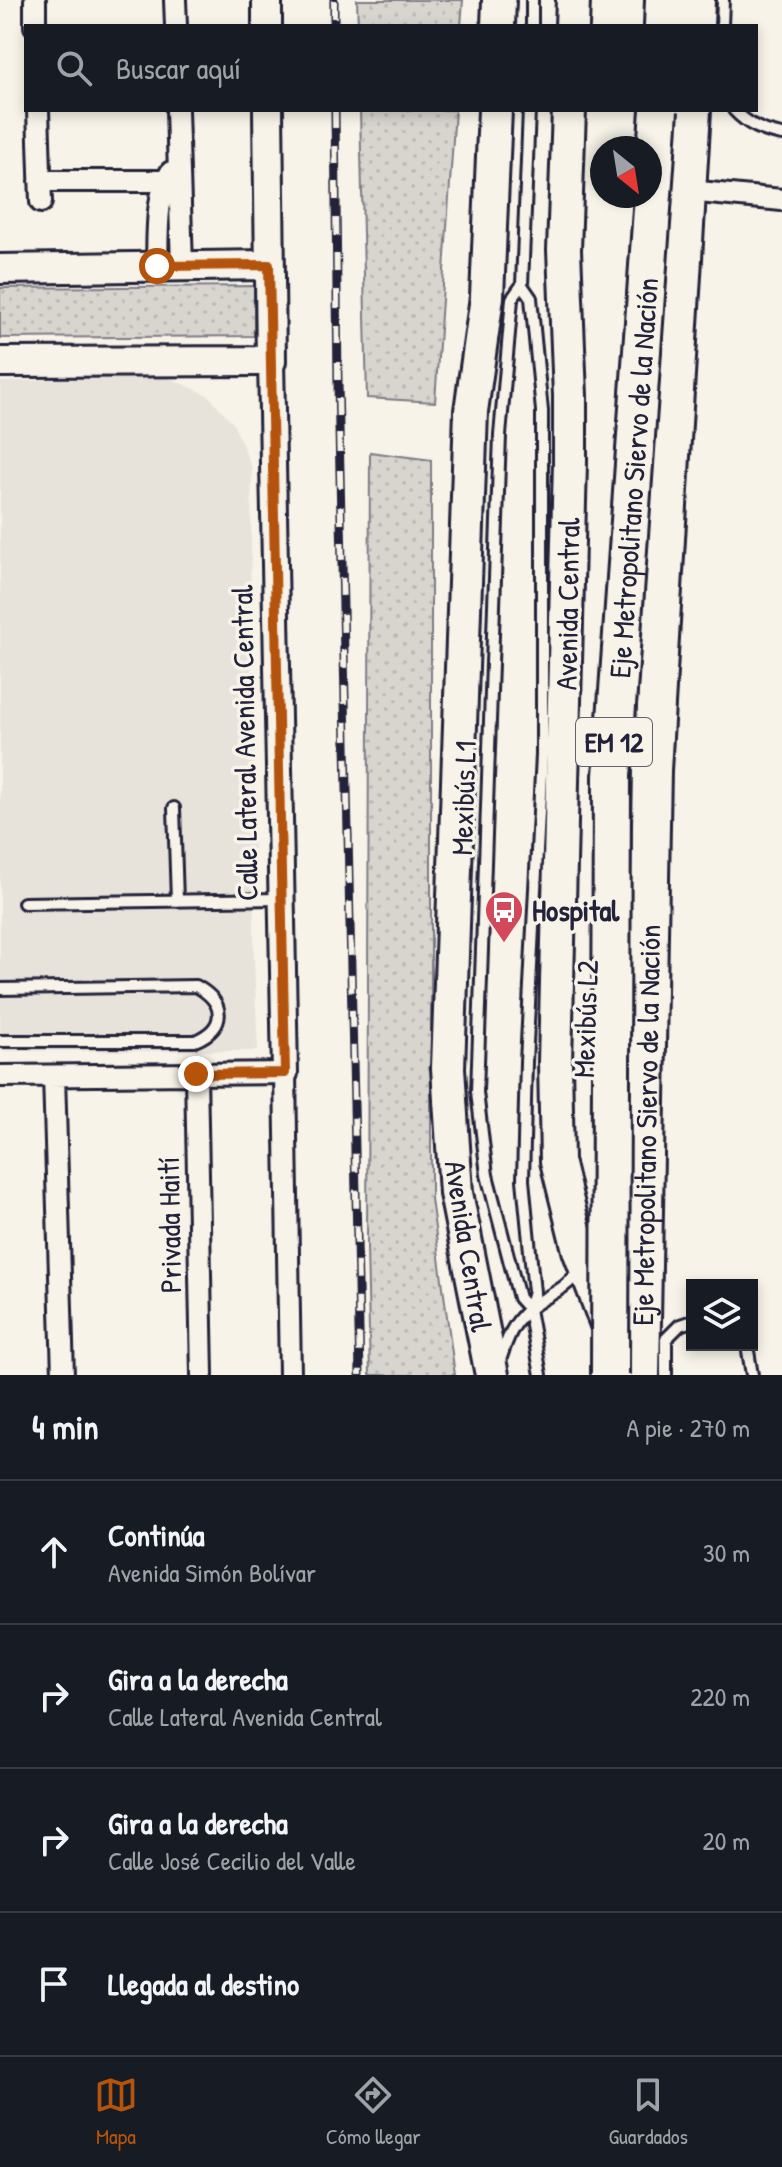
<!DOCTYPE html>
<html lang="es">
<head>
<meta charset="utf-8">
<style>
	:root { --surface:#171b24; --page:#20242c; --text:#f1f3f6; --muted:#9ea1a6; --line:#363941; --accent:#b45309 }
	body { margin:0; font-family:"Patrick Hand",sans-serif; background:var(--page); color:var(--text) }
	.controls { position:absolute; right:24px; bottom:24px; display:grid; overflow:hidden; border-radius:0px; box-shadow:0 4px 12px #0003 }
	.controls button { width:72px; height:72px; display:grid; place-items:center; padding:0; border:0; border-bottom:2px solid var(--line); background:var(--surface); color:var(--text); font:40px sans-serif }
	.compass { position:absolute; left:590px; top:136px; width:72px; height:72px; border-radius:50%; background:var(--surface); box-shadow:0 4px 12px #0003; rotate:150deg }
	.stop { position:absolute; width:24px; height:24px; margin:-18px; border:6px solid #b45309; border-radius:50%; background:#fff }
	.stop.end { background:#b45309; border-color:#fff; box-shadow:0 2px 8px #0008 }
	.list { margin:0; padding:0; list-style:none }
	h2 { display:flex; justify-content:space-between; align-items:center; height:104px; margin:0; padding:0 32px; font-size:34px }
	h2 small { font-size:26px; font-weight:400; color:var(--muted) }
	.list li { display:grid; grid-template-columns:52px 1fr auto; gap:24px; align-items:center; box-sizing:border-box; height:144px; padding:0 32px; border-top:2px solid var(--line) }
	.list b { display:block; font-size:30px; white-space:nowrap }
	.list p { margin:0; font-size:26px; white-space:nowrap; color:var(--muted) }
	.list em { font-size:26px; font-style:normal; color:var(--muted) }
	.icon { flex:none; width:44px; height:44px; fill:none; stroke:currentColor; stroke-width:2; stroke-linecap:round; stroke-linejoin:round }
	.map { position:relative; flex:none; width:782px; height:1375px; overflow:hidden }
	.search { position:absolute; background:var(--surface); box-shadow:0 4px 12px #0003; left:24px; right:24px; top:24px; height:88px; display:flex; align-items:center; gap:20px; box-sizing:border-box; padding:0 28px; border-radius:0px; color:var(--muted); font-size:30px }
	.sheet { height:680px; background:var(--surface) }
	nav { display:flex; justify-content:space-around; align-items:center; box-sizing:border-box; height:112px; border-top:2px solid var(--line); background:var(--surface); font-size:22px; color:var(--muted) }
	nav a { display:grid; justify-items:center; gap:4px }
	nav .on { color:var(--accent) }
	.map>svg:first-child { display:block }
	.built { fill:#e7e3db }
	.grass { fill:url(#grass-dots); stroke:#7d7c85; stroke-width:2 }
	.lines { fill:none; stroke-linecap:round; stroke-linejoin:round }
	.service-casing { stroke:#22223b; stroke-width:16 }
	.minor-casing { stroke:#22223b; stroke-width:26 }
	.tertiary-casing { stroke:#22223b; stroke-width:30 }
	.secondary-casing { stroke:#22223b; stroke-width:34 }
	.trunk-casing { stroke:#22223b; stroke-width:38 }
	.motorway-casing { stroke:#22223b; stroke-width:42 }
	.service { stroke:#f7f3e8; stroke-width:10 }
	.minor { stroke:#f7f3e8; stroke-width:20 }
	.tertiary { stroke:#f7f3e8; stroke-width:24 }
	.secondary { stroke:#f7f3e8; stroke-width:28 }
	.trunk { stroke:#f7f3e8; stroke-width:32 }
	.motorway { stroke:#f7f3e8; stroke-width:36 }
	.rail-casing { stroke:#22223b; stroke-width:9 }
	.rail { stroke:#f7f3e8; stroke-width:6; stroke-dasharray:18; stroke-linecap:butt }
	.motorway-bridge-casing { stroke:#22223b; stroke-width:42; stroke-linecap:butt }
	.motorway-bridge { stroke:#f7f3e8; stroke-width:36 }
	.route { stroke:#b45309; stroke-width:10 }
	.labels { text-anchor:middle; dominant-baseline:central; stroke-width:7; stroke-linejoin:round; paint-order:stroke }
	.shield { fill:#f7f3e8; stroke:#62616f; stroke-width:2 }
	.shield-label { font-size:28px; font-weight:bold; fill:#22223b }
	.street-label { font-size:30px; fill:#22223b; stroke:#f7f3e8 }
	.poi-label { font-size:30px; font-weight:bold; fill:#22223b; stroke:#f7f3e8; text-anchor:start }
</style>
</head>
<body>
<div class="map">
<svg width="782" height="1375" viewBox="0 0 782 1375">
	<defs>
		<pattern id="grass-dots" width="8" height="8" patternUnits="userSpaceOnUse" patternTransform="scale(2)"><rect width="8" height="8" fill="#d8d5cf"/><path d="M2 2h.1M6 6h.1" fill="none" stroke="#b9b7b3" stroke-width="1.8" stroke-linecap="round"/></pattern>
	</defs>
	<rect width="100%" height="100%" fill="#f7f3e8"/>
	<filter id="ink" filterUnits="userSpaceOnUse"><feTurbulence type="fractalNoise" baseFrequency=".0125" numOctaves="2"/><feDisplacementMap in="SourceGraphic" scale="16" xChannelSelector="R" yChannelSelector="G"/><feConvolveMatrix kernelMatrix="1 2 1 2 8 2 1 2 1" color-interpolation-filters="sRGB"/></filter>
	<g filter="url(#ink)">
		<path class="built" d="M160 374 208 395 233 423 252 468 250 615 254 786V957L258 1051H0V382Z"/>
		<path class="grass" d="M357 0H463L461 26H358Z
			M360 110H455L435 402 367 398Z
			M254 286V336L0 338V288Z
			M370 452 431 460V1199L455 1375H370L367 1247Z"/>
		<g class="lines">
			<g class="service-casing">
				<path id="service" d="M532 26V0
					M722 26 723 0
					M529 110 522 285 512 299 500 435 477 1092 487 1175 519 1298 529 1309
					M734 110C748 125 762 131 782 135
					M522 285 531 298 542 411V755L526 1062 523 1180 534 1292 529 1309 541 1375
					M174 808 177 901
					M24 903 280 899
					M0 989 196 986C225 1002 228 1027 195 1041H0
					M747 1345 752 1375
					M500 1360C507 1340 512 1324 528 1310 545 1295 566 1291 579 1270
					M666 1375V1339L680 1325 692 1321"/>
			</g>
			<g class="minor-casing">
				<path id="minor" d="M35 0V26
					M175 0 176 26
					M38 110 41 202
					M177 110 182 266
					M40 181H178
					M699 192 782 200
					M157 266C158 238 155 196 171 172
					M196 1074 202 1375
					M0 1076 285 1073 290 1375
					M54 1076 63 1375"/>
			</g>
			<g class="tertiary-casing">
				<path id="tertiary" d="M271 361 285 1073"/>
			</g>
			<g class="secondary-casing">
				<path id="secondary" d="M267 0V26
					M0 269 269 265
					M0 362 271 361 268 110"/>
			</g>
			<g class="trunk-casing">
				<path id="trunk" d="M498 26 499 0
					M572 26 573 0
					M569 110 564 250 570 396V462L555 1062 557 1161 579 1250 608 1327
					M492 1375 456 1193 448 1068 471 411 487 297 495 110"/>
			</g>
			<g class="motorway-casing">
				<g id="motorway">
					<path d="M663 26 664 0"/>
					<path d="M695 26 696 0"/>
					<path id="s1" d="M641 1375 652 770 692 110"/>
				</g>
			</g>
			<use href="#service" class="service"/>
			<use href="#minor" class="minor"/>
			<use href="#tertiary" class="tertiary"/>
			<use href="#secondary" class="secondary"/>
			<use href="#trunk" class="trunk"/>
			<use href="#motorway" class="motorway"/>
			<g class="rail-casing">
				<path id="rail" d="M334 0V26
					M335 110 338 383 360 1375"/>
			</g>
			<use href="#rail" class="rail"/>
			<g class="motorway-bridge-casing">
				<g id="motorway-bridge">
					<path id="s2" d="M610 1375 612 776 659 110"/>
				</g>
			</g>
			<use href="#motorway-bridge" class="motorway-bridge"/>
		</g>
	</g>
	<g class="lines" filter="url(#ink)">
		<path class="route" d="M157 266 269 265 285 1073 196 1074"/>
	</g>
	<defs>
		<g id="bus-pin" transform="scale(2)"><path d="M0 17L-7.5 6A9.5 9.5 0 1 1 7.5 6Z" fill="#d1495b" stroke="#f7f3e8"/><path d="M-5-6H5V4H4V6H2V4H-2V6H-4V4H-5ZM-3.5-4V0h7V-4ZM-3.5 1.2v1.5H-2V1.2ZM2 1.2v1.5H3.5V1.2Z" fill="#fff"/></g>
	</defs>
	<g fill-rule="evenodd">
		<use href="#bus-pin" x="504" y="910"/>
	</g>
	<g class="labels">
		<rect class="shield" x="576" y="718" width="76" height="48" rx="6"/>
		<g class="shield-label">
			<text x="614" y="742">EM 12</text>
		</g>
		<g class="street-label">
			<text stroke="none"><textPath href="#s2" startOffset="898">Eje Metropolitano Siervo de la Nación</textPath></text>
			<text transform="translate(567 604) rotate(-89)">Avenida Central</text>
			<text transform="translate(244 743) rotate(-91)">Calle Lateral Avenida Central</text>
			<text transform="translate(463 798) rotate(-88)">Mexibús L1</text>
			<text transform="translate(585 1019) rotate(-88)">Mexibús L2</text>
			<text stroke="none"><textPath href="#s1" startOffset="250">Eje Metropolitano Siervo de la Nación</textPath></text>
			<text transform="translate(169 1225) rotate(-91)">Privada Haití</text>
			<text transform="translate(469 1246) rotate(81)">Avenida Central</text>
		</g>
		<g class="poi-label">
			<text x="532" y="910">Hospital</text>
		</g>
	</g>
</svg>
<div class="controls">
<button><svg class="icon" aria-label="layers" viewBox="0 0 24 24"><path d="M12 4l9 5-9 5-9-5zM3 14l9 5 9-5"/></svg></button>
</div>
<svg class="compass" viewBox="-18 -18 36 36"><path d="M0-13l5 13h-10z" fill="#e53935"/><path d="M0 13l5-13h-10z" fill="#9ea1a6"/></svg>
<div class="stop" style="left:157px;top:266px"></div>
<div class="stop end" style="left:196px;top:1074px"></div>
<div class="search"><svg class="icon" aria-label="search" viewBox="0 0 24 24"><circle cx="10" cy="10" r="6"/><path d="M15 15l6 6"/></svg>Buscar aquí</div>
</div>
<section class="sheet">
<h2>4 min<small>A pie · 270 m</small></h2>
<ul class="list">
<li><svg class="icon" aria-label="ahead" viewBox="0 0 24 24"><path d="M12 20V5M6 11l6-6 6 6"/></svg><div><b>Continúa</b><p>Avenida Simón Bolívar</p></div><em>30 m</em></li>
<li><svg class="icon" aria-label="right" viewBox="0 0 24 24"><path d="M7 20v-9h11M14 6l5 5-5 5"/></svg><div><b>Gira a la derecha</b><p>Calle Lateral Avenida Central</p></div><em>220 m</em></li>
<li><svg class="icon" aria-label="right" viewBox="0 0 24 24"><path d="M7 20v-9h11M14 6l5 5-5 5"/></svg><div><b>Gira a la derecha</b><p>Calle José Cecilio del Valle</p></div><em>20 m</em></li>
<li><svg class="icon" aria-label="arrive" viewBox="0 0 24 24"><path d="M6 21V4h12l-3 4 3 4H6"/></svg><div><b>Llegada al destino</b></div></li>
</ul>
</section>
<nav>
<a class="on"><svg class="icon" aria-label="map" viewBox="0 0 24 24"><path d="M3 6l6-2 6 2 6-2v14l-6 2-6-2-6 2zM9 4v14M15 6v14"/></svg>Mapa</a>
<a><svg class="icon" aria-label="directions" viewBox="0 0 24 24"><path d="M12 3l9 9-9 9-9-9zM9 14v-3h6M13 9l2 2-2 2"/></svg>Cómo llegar</a>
<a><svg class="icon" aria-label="saved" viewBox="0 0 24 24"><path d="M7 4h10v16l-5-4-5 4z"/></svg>Guardados</a>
</nav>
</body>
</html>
